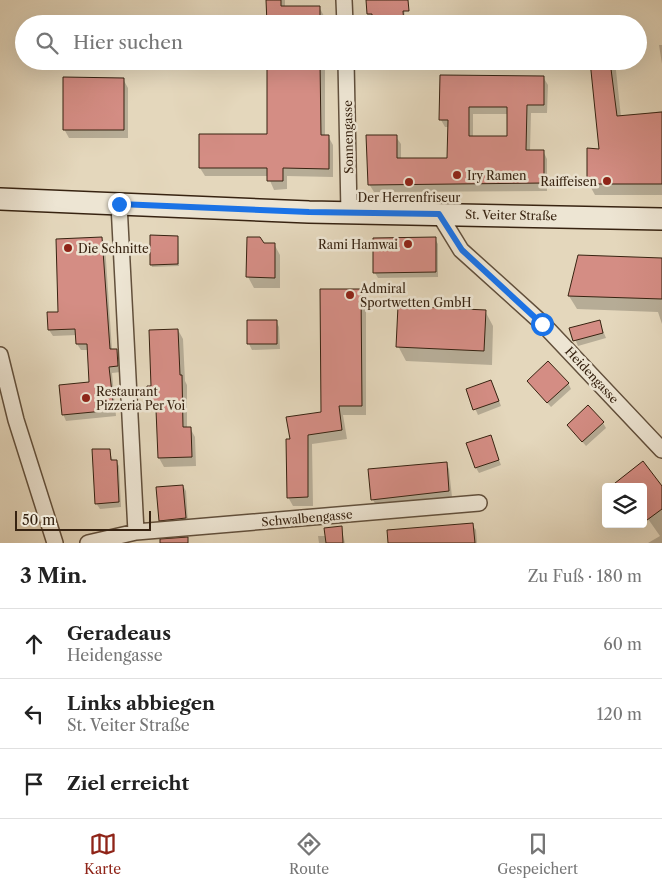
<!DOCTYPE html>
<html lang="de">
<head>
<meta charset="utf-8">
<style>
	:root { --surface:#fff; --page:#f2f2f2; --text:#222; --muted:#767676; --line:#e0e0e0; --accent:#8f2418 }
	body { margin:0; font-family:"Libre Caslon Text",serif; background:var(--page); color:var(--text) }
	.controls { position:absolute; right:15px; bottom:15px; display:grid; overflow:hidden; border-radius:5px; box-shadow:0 5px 20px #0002 }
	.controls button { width:45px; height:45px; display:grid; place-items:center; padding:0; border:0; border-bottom:1px solid var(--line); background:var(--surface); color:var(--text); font:25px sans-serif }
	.scale { position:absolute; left:15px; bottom:12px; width:136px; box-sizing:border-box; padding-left:5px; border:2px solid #372311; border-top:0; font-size:14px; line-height:18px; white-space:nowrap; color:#372311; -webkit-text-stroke:4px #ede5d3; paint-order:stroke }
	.stop { position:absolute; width:15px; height:15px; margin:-11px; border:4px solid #1a73e8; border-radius:50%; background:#fff }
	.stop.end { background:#1a73e8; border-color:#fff; box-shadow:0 1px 5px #0008 }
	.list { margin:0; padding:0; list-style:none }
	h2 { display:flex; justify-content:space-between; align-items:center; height:65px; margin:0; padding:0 20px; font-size:21px }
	h2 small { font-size:16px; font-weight:400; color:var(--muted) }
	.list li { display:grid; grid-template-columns:32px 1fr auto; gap:15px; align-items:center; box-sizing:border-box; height:70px; padding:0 20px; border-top:1px solid var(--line) }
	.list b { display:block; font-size:19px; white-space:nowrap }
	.list p { margin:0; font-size:16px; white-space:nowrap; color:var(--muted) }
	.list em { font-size:16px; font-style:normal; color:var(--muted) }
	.icon { flex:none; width:28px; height:28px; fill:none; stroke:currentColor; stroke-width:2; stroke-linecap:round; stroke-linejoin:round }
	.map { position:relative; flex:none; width:662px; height:543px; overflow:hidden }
	.search { position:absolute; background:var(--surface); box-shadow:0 5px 20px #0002; left:15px; right:15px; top:15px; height:55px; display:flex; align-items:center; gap:12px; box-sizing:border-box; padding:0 18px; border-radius:28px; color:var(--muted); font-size:19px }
	.sheet { height:275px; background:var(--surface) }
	nav { display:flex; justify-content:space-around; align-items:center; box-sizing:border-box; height:70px; border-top:1px solid var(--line); background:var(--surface); font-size:14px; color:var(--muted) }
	nav a { display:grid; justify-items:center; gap:2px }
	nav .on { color:var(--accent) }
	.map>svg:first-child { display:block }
	.shadow { fill:#0003; fill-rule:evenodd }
	.building { fill:#d48d84; stroke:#372311; fill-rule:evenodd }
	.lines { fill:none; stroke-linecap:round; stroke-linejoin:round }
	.street-casing { stroke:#62503c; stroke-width:18 }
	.secondary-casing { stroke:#372311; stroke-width:24 }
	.street { stroke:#ede5d3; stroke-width:15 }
	.secondary { stroke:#ede5d3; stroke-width:21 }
	.route { stroke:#1a73e8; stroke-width:6 }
	.poi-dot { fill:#8f2418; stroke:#ede5d3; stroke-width:2 }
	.labels { text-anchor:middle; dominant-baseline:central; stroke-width:5; stroke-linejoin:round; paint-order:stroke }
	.street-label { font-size:12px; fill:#372311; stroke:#ede5d3 }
	.poi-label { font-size:12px; fill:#372311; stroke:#ede5d3; text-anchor:start }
</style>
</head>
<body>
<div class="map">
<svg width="662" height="543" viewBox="0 0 662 543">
	<rect width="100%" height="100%" fill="#e4d7bc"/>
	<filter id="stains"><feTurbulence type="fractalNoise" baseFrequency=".004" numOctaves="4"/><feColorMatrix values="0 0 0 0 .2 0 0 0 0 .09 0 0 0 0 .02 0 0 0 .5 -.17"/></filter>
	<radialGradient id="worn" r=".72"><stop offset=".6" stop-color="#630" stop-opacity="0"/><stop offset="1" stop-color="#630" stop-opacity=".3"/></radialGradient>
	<path class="shadow" d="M268 0H285V7H319L324 16V24H268Z
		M367 0H404L405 24H368Z
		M659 45H662V64Z
		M268 61H325V136H328L333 145V177L287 176V189L274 190 268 176H205L200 168 269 135Z
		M591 61H615L621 117 662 111V195H595L589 184 600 150Z
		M441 76 543 77 548 85 547 113H531L530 151H543L547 159V191L374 192 369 184 396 137 401 144V159H449V127H445L441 120ZM473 114H508V137H473Z
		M123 79 128 88V138H69L64 129Z
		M178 237 179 266 152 267 151 264Z
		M101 239 105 245 112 350H116L120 356 121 372 112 373 116 416 66 421 63 414 90 383 88 350H81L77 344V335L53 336 49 330Z
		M435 239 438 244V277L378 278 375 273Z
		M264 244H274L280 255V288H254L248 277Z
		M662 259V324L658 312 577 309 569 296Z
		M360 290 366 299V415H343L347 439 312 444 313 506H293L288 497 291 441 322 413Z
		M485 311 493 326 492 365 406 361 398 346Z
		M276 321 279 327 280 349 252 350 249 344 248 322Z
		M599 321 606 338 578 346 571 329Z
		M178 330 183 339 185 381 187 385V428H190L195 437 196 466 164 467 159 458 158 417 149 400Z
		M528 381 568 383 571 389 551 407Z
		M494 387 501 406 478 415 467 390Z
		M603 423 606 428 586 446 568 425Z
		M490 436 501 465 479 473 476 468Z
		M109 450 113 461H116L119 466 121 507 100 509 96 503Z
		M446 463 449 469 452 497 376 505 373 500Z
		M617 483 662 488V543H648L660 536 646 516 643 487Z
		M183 486 186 491 188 524 163 526 160 520Z
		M472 525 476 530 477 543H389Z
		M341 527 345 543H319L318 536H326Z"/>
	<path class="building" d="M266 0H281V6H320V24H267Z
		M366 0H408L409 11H403L404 24H372V14H367Z
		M267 61H320L321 135H329V169L283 168V181H267V168H199V134H267Z
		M590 61H610L617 116 662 112V184H587V148L599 149Z
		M440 75 544 76V105H527L526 150H544V183L368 185 366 135H397V158H447L448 120H439ZM469 107H507V136H469Z
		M63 77 124 78V130H63Z
		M150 235 178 236V264L150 265Z
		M102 237 110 349H117V350L118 366 109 367 114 410 62 415 59 385 89 382 87 344H76L75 329 48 330 47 312H58L56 239Z
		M247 237H260L264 243H275V278L246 277Z
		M436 237V272L373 273V238Z
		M578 255 662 258V299L568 296Z
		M320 289H361L362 406H339L342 430 308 435V497L287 498 286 439H290L286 417 321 412Z
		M398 306 486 310 484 351 396 347Z
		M247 320H277V344H247Z
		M600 320 603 333 573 341 569 328Z
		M178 329 180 375H182L183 427H191L192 457 158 458 156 410H152V400H148L147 386H151L149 330Z
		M548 361 569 383 547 403 527 381Z
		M491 380 499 401 473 410 466 389Z
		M588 405 604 422 582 442 567 425Z
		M491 435 499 460 475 468 466 443Z
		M92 449H110L111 460H117L119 502 95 504Z
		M643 461 662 486V509L643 523V487H610Z
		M447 462 449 491 371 500 368 469Z
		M183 485 186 518 159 521 156 487Z
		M473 523 475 543H388L387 530Z
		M342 526 343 543H326L324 528Z
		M188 537V543H160V539Z"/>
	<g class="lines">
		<g class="street-casing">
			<path id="street" d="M344 0 345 24
				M346 61 349 213
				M119 204 136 532
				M439 214 461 250 543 324 662 450
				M0 355 16 420 55 543
				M88 543 136 532 479 503"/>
		</g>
		<g class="secondary-casing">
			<path id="secondary" d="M0 199 309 212 662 219"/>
		</g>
		<use href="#street" class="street"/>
		<use href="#secondary" class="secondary"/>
	</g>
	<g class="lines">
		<path class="route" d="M119 204 309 212 439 214 462 250 542 324"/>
	</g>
	<g class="poi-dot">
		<circle cx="457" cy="175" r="5"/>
		<circle cx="607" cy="181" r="5"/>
		<circle cx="409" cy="182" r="5"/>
		<circle cx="408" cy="244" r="5"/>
		<circle cx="68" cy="248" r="5"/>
		<circle cx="350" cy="295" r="5"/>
		<circle cx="86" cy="398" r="5"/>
	</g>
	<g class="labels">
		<g class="street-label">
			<text transform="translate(348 137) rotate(-91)">Sonnengasse</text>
			<text transform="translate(511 215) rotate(1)">St. Veiter Straße</text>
			<text transform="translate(592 375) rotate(47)">Heidengasse</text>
			<text transform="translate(307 518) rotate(-5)">Schwalbengasse</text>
		</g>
		<g class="poi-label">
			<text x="467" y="175">Iry Ramen</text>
			<text x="597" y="181" text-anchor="end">Raiffeisen</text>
			<text x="409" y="197" text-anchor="middle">Der Herrenfriseur</text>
			<text x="398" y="244" text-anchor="end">Rami Hamwai</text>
			<text x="78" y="248">Die Schnitte</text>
			<text x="360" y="288">Admiral<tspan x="360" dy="14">Sportwetten GmbH</tspan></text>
			<text x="96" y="391">Restaurant<tspan x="96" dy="14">Pizzeria Per Voi</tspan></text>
		</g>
	</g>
	<rect width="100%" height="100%" filter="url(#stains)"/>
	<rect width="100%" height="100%" fill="url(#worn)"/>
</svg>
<div class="controls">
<button><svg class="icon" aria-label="layers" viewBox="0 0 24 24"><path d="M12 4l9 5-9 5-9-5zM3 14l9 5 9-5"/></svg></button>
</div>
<div class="scale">50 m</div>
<div class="stop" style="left:542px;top:324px"></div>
<div class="stop end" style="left:119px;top:204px"></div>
<div class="search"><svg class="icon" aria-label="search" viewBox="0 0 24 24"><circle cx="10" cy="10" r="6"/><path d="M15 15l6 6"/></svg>Hier suchen</div>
</div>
<section class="sheet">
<h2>3 Min.<small>Zu Fuß · 180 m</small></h2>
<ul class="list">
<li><svg class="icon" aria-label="ahead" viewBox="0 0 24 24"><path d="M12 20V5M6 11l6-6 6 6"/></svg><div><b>Geradeaus</b><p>Heidengasse</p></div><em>60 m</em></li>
<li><svg class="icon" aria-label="left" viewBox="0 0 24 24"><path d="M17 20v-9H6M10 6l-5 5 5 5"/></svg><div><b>Links abbiegen</b><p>St. Veiter Straße</p></div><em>120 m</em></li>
<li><svg class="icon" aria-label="arrive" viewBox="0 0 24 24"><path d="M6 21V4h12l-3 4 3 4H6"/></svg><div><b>Ziel erreicht</b></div></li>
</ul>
</section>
<nav>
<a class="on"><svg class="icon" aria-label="map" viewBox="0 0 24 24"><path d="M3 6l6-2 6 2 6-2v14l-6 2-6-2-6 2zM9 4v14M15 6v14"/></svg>Karte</a>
<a><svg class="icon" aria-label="directions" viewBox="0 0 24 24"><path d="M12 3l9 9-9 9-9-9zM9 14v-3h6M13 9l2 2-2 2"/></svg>Route</a>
<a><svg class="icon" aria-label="saved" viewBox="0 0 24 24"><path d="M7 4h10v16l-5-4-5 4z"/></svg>Gespeichert</a>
</nav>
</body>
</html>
